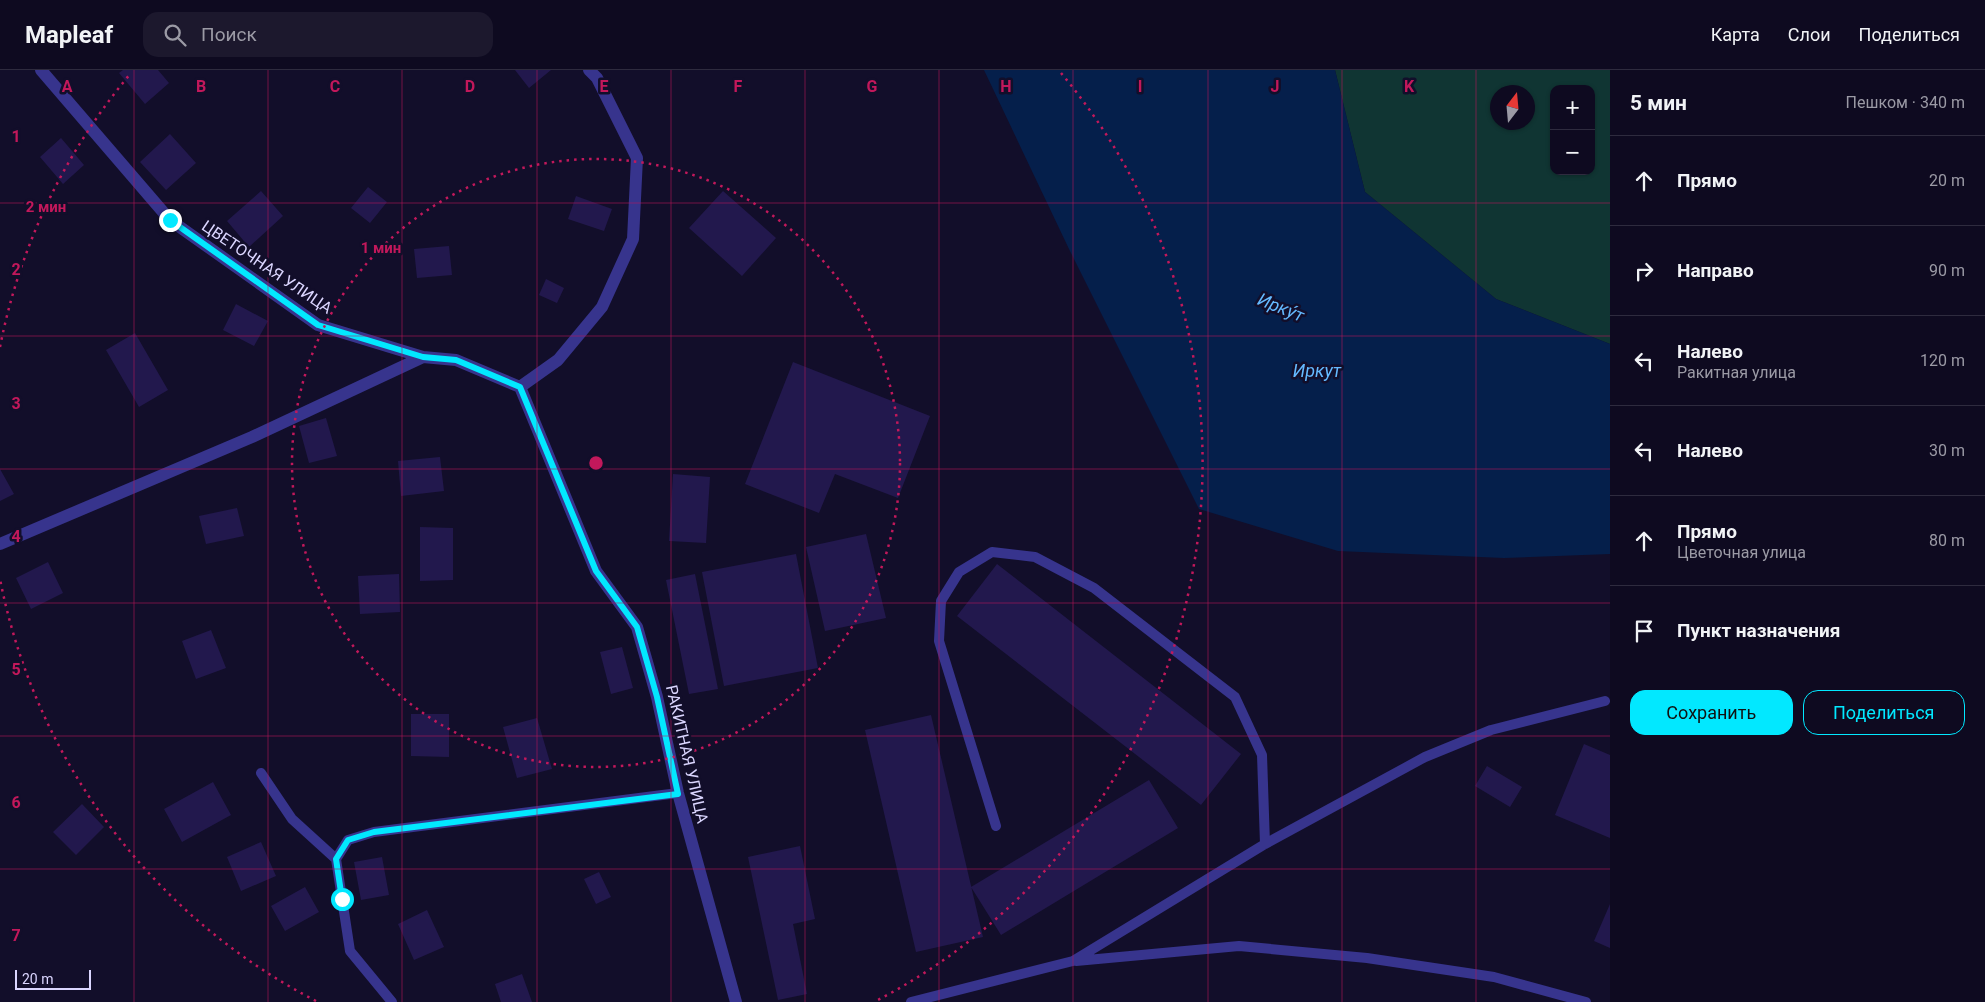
<!DOCTYPE html>
<html lang="ru">
<head>
<meta charset="utf-8">
<style>
	:root { --surface:#0e0a20; --page:#1c182d; --text:#f1f3f6; --muted:#9b9aa5; --line:#2e2b3e; --accent:#02e8ff }
	body { margin:0; font-family:Roboto,sans-serif; background:var(--page); color:var(--text) }
	.controls { position:absolute; right:15px; top:15px; display:grid; overflow:hidden; border-radius:10px; box-shadow:0 1px 4px #0004 }
	.controls button { width:45px; height:45px; display:grid; place-items:center; padding:0; border:0; border-bottom:1px solid var(--line); background:var(--surface); color:var(--text); font:25px sans-serif }
	.compass { position:absolute; left:1490px; top:15px; width:45px; height:45px; border-radius:50%; background:var(--surface); box-shadow:0 1px 4px #0004; rotate:16deg }
	.scale { position:absolute; left:15px; bottom:12px; width:76px; box-sizing:border-box; padding-left:5px; border:2px solid #dbd6ff; border-top:0; font-size:14px; line-height:18px; white-space:nowrap; color:#dbd6ff; -webkit-text-stroke:4px #120e2a; paint-order:stroke }
	.stop { position:absolute; width:15px; height:15px; margin:-11px; border:4px solid #02e8ff; border-radius:50%; background:#fff }
	.stop.end { background:#02e8ff; border-color:#fff; box-shadow:0 1px 5px #0008 }
	.list { margin:0; padding:0; list-style:none }
	h2 { display:flex; justify-content:space-between; align-items:center; height:65px; margin:0; padding:0 20px; font-size:21px }
	h2 small { font-size:16px; font-weight:400; color:var(--muted) }
	.list li { display:grid; grid-template-columns:32px 1fr auto; gap:15px; align-items:center; box-sizing:border-box; height:90px; padding:0 20px; border-top:1px solid var(--line) }
	.list b { display:block; font-size:19px; white-space:nowrap }
	.list p { margin:0; font-size:16px; white-space:nowrap; color:var(--muted) }
	.list em { font-size:16px; font-style:normal; color:var(--muted) }
	.actions { display:flex; gap:10px; padding:15px 20px }
	.actions a { flex:1; padding:11px 0; border:1px solid var(--accent); border-radius:15px; text-align:center; font-size:18px; color:var(--accent) }
	.actions .main { background:var(--accent); color:#111 }
	.icon { flex:none; width:28px; height:28px; fill:none; stroke:currentColor; stroke-width:2; stroke-linecap:round; stroke-linejoin:round }
	.map { position:relative; flex:none; width:1610px; height:932px; overflow:hidden }
	header { display:flex; align-items:center; gap:30px; box-sizing:border-box; height:70px; padding:0 25px; background:var(--surface); border-bottom:1px solid var(--line) }
	header strong { font-size:24px }
	nav { display:flex; gap:28px; margin-inline-start:auto; font-size:18px }
	.search { width:350px; height:45px; background:var(--page); display:flex; align-items:center; gap:12px; box-sizing:border-box; padding:0 18px; border-radius:15px; color:var(--muted); font-size:19px }
	main { display:flex }
	aside { flex:1; background:var(--surface) }
	.map>svg:first-child { display:block }
	.green { fill:#103533; fill-rule:evenodd }
	.water { fill:#051f4b }
	.building { fill:#22184d }
	.lines { fill:none; stroke-linecap:round; stroke-linejoin:round }
	.lane { stroke:#37348d; stroke-width:10 }
	.street { stroke:#37348d; stroke-width:12 }
	.route { stroke:#02e8ff; stroke-width:6 }
	.grid { fill:none; stroke:#c2185b; stroke-width:1; stroke-opacity:0.55 }
	.ring { fill:none; stroke:#c2185b; stroke-width:2.5; stroke-dasharray:2.5 5 }
	.labels { text-anchor:middle; dominant-baseline:central; stroke-width:5; stroke-linejoin:round; paint-order:stroke }
	.street-label { font-size:16px; fill:#dbd6ff; stroke:#120e2a }
	.water-label { font-size:18px; font-style:italic; fill:#64b9ff; stroke:#120e2a }
	.grid-label { font-size:16px; text-anchor:middle; font-weight:bold; fill:#c2185b; stroke:#120e2a; stroke-width:5; stroke-linejoin:round; paint-order:stroke }
	.centre { fill:#c2185b; stroke:#120e2a; stroke-width:2.5 }
	.ring-label { font-size:15px; text-anchor:middle; font-weight:bold; fill:#c2185b; stroke:#120e2a; stroke-width:5; stroke-linejoin:round; paint-order:stroke }
</style>
</head>
<body>
<header>
<strong>Mapleaf</strong>
<div class="search"><svg class="icon" aria-label="search" viewBox="0 0 24 24"><circle cx="10" cy="10" r="6"/><path d="M15 15l6 6"/></svg>Поиск</div>
<nav><a>Карта</a><a>Слои</a><a>Поделиться</a></nav>
</header>
<main>
<div class="map">
<svg width="1610" height="932" viewBox="0 0 1610 932">
	<rect width="100%" height="100%" fill="#120e2a"/>
	<path class="green" d="M1335 0H1610V274L1496 229 1365 122ZM1554 19H1591V101H1554ZM1498 22H1528V52H1498Z"/>
	<path class="water" d="M984 0H1335L1365 122 1496 229 1610 274V484L1504 488 1338 481 1199 439 1069 179Z"/>
	<path class="building" d="M123 0H158L169 13 145 34 119 3Z
		M515 0H551L529 18Z
		M170 64 196 93 166 120 140 92Z
		M61 68 84 95 63 114 40 87Z
		M368 117 387 132 370 153 351 138Z
		M261 121 283 146 249 177 227 151Z
		M723 121 776 168 742 206 689 158Z
		M576 126 612 139 604 161 568 149Z
		M449 176 452 205 417 208 414 179Z
		M546 209 564 218 557 233 539 225Z
		M236 234 268 251 254 276 223 260Z
		M135 263 168 320 139 337 106 280Z
		M793 292 930 346 898 428 835 404 819 443 745 414Z
		M326 348 337 386 309 393 299 356Z
		M440 387 444 421 401 426 398 391Z
		M0 399 14 424 0 431Z
		M673 404 710 407 706 473 669 471Z
		M237 438 244 466 206 474 199 446Z
		M420 457 453 458V510L420 511Z
		M866 464 886 548 825 561 806 477Z
		M796 484 818 598 724 616 702 502Z
		M48 492 63 523 31 539 16 508Z
		M997 494 1241 684 1201 735 957 546Z
		M399 504 400 542 360 544 358 506Z
		M695 504 718 619 689 624 666 510Z
		M211 560 226 598 196 609 182 571Z
		M622 577 633 618 611 624 600 582Z
		M411 644H449V687L411 686Z
		M931 645 983 867 916 882 865 660Z
		M537 648 552 699 517 708 503 657Z
		M1584 674 1610 685V768L1555 745Z
		M1487 696 1522 717 1510 737 1475 716Z
		M1149 710 1178 758 1001 865 971 817Z
		M213 712 231 745 182 772 164 739Z
		M82 734 104 757 76 785 53 762Z
		M261 772 276 806 241 821 227 787Z
		M800 776 815 849 793 854 807 924 778 930 748 787Z
		M382 787 389 825 361 830 354 792Z
		M599 802 611 827 596 834 584 809Z
		M305 817 319 842 285 861 271 836Z
		M1610 834V878L1594 871Z
		M427 840 444 877 414 890 398 854Z
		M522 904 532 932H501L495 914Z"/>
	<g class="lines">
		<path class="lane" d="M261 703 292 749 336 789
			M996 756 939 571 941 531 959 502 992 482 1035 487 1094 518 1235 627 1262 685 1265 774
			M1076 891 1239 876 1367 888 1494 907 1586 932
			M392 932 350 881 336 789 348 770 374 762 678 723
			M911 932 1073 891 1265 774 1425 687 1491 660 1605 631"/>
		<path class="street" d="M41 0 170 150 318 255 423 287
			M520 317 596 501 637 557 657 627 678 723 736 932
			M520 317 558 290 602 237 633 169 637 88 597 8 589 0
			M0 474 252 367 423 287 456 290 520 317"/>
	</g>
	<g class="lines">
		<path class="route" d="M170 150 318 255 423 287 456 290 520 317 596 501 637 557 657 627 678 724 374 762 348 770 336 789 342 829"/>
	</g>
	<path class="grid" d="M134 0V932M268 0V932M402 0V932M537 0V932M671 0V932M805 0V932M939 0V932M1073 0V932M1208 0V932M1342 0V932M1476 0V932M0 133H1610M0 266H1610M0 399H1610M0 533H1610M0 666H1610M0 799H1610"/>
	<g class="ring">
		<circle cx="596" cy="393" r="304"/>
		<path d="M316 931A607 607 0 0 1 0 509M0 277A607 607 0 0 1 131 3M1061 3A607 607 0 0 1 876 931"/>
	</g>
	<g class="labels">
		<g class="street-label">
			<text transform="translate(267 197) rotate(34)">ЦВЕТОЧНАЯ УЛИЦА</text>
			<text transform="translate(687 684) rotate(77)">РАКИТНАЯ УЛИЦА</text>
		</g>
		<g class="water-label">
			<text transform="translate(1281 237) rotate(22)">Ирку́т</text>
			<text x="1317" y="300">Иркут</text>
		</g>
	</g>
	<g class="grid-label">
		<text x="67" y="22">A</text>
		<text x="201" y="22">B</text>
		<text x="335" y="22">C</text>
		<text x="470" y="22">D</text>
		<text x="604" y="22">E</text>
		<text x="738" y="22">F</text>
		<text x="872" y="22">G</text>
		<text x="1006" y="22">H</text>
		<text x="1140" y="22">I</text>
		<text x="1275" y="22">J</text>
		<text x="1409" y="22">K</text>
		<text x="16" y="72">1</text>
		<text x="16" y="205">2</text>
		<text x="16" y="339">3</text>
		<text x="16" y="472">4</text>
		<text x="16" y="605">5</text>
		<text x="16" y="738">6</text>
		<text x="16" y="871">7</text>
	</g>
	<circle cx="596" cy="393" r="8" class="centre"/>
	<g class="ring-label">
		<text x="46" y="142">2 мин</text>
		<text x="381" y="183">1 мин</text>
	</g>
</svg>
<div class="controls">
<button>+</button>
<button>−</button>
</div>
<svg class="compass" viewBox="-18 -18 36 36"><path d="M0-13l5 13h-10z" fill="#e53935"/><path d="M0 13l5-13h-10z" fill="#9b9aa5"/></svg>
<div class="scale">20 m</div>
<div class="stop" style="left:342px;top:829px"></div>
<div class="stop end" style="left:170px;top:150px"></div>
</div>
<aside>
<h2>5 мин<small>Пешком · 340 m</small></h2>
<ul class="list">
<li><svg class="icon" aria-label="ahead" viewBox="0 0 24 24"><path d="M12 20V5M6 11l6-6 6 6"/></svg><div><b>Прямо</b></div><em>20 m</em></li>
<li><svg class="icon" aria-label="right" viewBox="0 0 24 24"><path d="M7 20v-9h11M14 6l5 5-5 5"/></svg><div><b>Направо</b></div><em>90 m</em></li>
<li><svg class="icon" aria-label="left" viewBox="0 0 24 24"><path d="M17 20v-9H6M10 6l-5 5 5 5"/></svg><div><b>Налево</b><p>Ракитная улица</p></div><em>120 m</em></li>
<li><svg class="icon" aria-label="left" viewBox="0 0 24 24"><path d="M17 20v-9H6M10 6l-5 5 5 5"/></svg><div><b>Налево</b></div><em>30 m</em></li>
<li><svg class="icon" aria-label="ahead" viewBox="0 0 24 24"><path d="M12 20V5M6 11l6-6 6 6"/></svg><div><b>Прямо</b><p>Цветочная улица</p></div><em>80 m</em></li>
<li><svg class="icon" aria-label="arrive" viewBox="0 0 24 24"><path d="M6 21V4h12l-3 4 3 4H6"/></svg><div><b>Пункт назначения</b></div></li>
</ul>
<div class="actions"><a class="main">Сохранить</a><a>Поделиться</a></div>
</aside>
</main>
</body>
</html>
